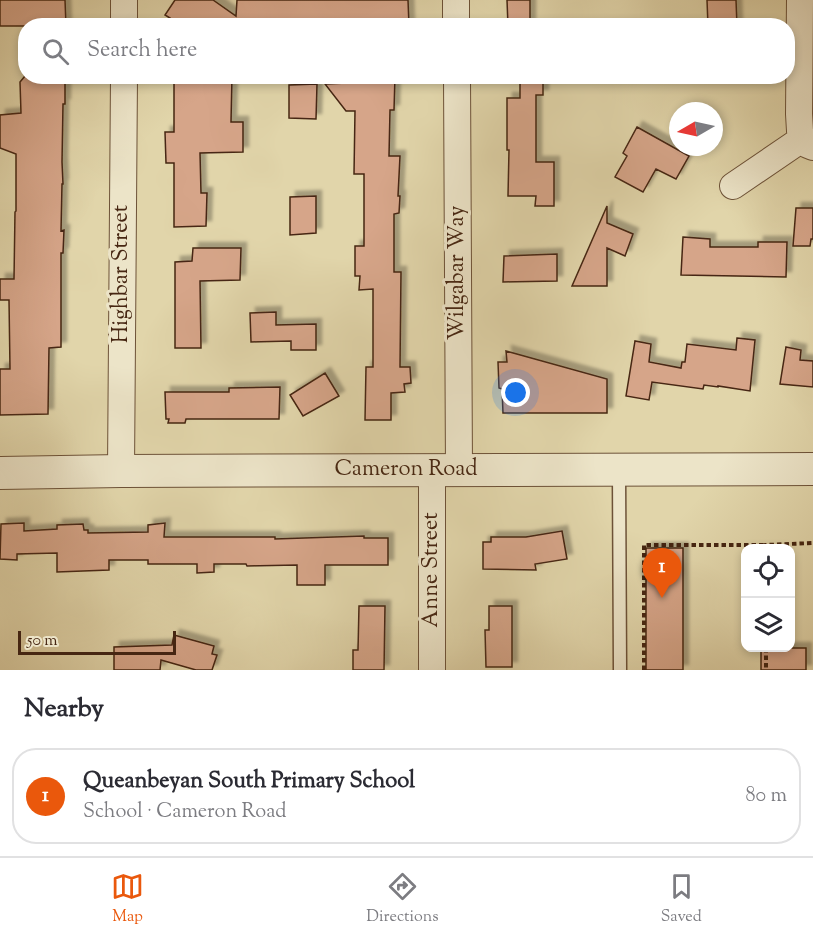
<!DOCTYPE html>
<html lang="en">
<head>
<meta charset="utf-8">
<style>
	:root { --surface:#fff; --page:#f7f7f7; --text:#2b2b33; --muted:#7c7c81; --line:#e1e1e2; --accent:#ea580c }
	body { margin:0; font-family:"Sorts Mill Goudy",serif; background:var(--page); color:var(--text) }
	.controls { position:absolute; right:18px; bottom:18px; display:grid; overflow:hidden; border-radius:12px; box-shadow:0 3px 9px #0003 }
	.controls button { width:54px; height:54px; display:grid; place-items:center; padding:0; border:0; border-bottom:2px solid var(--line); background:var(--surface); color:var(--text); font:30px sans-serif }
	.compass { position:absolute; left:669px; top:102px; width:54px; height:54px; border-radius:50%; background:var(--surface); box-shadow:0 3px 9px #0003; rotate:261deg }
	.scale { position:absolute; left:18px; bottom:15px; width:158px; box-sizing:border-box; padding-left:6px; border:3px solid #462612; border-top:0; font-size:16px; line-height:21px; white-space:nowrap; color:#462612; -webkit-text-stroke:4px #ece4c8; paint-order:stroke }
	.you { position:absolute; left:516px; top:393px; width:21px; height:21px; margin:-15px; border:4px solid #fff; border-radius:50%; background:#1a73e8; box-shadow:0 0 0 9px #1a73e833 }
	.badge { display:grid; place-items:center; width:39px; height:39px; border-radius:50%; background:var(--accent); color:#fff; font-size:20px; font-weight:700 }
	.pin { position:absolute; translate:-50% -50px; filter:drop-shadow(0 2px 3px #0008) }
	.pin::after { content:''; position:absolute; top:32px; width:21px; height:18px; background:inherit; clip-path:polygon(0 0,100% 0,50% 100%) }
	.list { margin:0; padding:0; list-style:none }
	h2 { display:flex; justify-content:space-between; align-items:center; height:78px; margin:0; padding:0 24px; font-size:26px }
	h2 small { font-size:20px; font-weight:400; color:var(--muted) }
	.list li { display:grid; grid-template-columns:39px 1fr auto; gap:18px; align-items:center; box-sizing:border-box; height:96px; margin:0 12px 12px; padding:0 12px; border:2px solid var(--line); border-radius:24px }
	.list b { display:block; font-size:22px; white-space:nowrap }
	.list p { margin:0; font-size:20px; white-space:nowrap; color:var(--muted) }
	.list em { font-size:20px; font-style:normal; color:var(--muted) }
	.icon { flex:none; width:33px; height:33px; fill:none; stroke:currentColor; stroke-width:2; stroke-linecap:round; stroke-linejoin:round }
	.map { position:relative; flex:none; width:813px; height:670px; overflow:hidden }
	.search { position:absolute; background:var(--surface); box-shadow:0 3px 9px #0003; left:18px; right:18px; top:18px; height:66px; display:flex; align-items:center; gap:15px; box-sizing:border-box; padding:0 21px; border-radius:24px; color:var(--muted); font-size:22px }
	.sheet { height:186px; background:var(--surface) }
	nav { display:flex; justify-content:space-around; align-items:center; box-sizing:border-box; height:84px; border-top:2px solid var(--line); background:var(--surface); font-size:16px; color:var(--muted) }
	nav a { display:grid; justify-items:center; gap:3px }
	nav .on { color:var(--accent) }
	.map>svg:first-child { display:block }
	.building { fill:#d6a589; stroke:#462612; stroke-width:1.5; filter:url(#shadow) }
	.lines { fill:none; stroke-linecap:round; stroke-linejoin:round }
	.service-casing { stroke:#6d5238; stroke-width:15 }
	.minor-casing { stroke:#6d5238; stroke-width:28 }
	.tertiary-casing { stroke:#6d5238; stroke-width:34 }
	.path { stroke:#462612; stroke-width:4; stroke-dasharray:4.5 3; stroke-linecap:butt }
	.service { stroke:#ece4c8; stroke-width:12 }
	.minor { stroke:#ece4c8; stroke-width:26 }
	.tertiary { stroke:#ece4c8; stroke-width:32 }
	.labels { text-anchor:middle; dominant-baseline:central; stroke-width:6; stroke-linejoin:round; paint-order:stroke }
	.street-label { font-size:22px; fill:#462612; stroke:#ece4c8 }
</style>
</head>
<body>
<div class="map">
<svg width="813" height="670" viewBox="0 0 813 670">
	<defs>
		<filter id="shadow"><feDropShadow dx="5.5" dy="-5.5" stdDeviation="1.5" flood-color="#0004"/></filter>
	</defs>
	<rect width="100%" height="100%" fill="#e1d5aa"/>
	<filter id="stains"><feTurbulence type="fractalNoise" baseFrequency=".00333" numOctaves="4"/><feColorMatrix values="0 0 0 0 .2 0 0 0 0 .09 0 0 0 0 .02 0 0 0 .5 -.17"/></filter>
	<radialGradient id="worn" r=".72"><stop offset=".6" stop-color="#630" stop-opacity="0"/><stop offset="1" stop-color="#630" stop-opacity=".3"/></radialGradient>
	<path class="building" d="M0 0H65L66 26H0Z
		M175 0H213L236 16 237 0H408L409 26H295V22H246L251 26H164L170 18 165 15Z
		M507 0H530V26H508Z
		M707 0H736L737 26H708Z
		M25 76H65V104H63L62 162 63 184H62L61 231 64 230 63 253H61V347L49 348 48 414 0 415V369H10L9 300H0V279H14L15 212 16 211V154L0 148V115L21 113 20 82Z
		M174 76H232L231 122H243V152L200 153 201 193H207L206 226 174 227V163H166L165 132H174Z
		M345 76H395L394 110H390L389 156H400L398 196H400L399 213 394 214V272H401L400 367H410L411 383 404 384 405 392 391 393V420H365L366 367H373V289L359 290 360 276H355V246H364V174H354L355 111H346L325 84 346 83Z
		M520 76H543V95H536V162H554V206H535L536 196H508L509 150H507V98H520Z
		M317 84 316 119 289 118V85Z
		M637 127 689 156 676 179 656 169 643 192 615 177 627 156 623 153Z
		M316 196V233L290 235V197Z
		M607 206V223L633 234 625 256 607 248V286H572Z
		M796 208H813V239H811L810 246H793Z
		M683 237 710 239V247H758V242H787L786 277 681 275Z
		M193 248H241L240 280 200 281 201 348H175V262L192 261Z
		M557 254V281L503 282 504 256Z
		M276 312V325L316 324V350H291V341L251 342 250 313Z
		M737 338 755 340 750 391 718 386V387L704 385 703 389 652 382 649 400 626 396 635 341 651 344 649 362 681 368 682 362H685L687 344 736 350Z
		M786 347 801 350 800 360 813 361V387L780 384Z
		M506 351 607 379V413H503L502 389 499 388 498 362H507Z
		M325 373 339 396 303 416 290 395Z
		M280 387 279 419H186L185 423H168L169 419H166L165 392H229V388Z
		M24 523V531L57 529V525L83 524 84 530H88V533L148 532V525L165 523 164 537H275V539L364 536V538H388V565H325V585H297V565L247 566 246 564H214V572L197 573V564H148V560H109V570L57 572V553L17 554V560L0 559 1 524Z
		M562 531 567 559 535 564 536 570 483 569V542H491V537H526Z
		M646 548H683V670H646Z
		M359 606H385L384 670H353V650H358Z
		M489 606H512V667H486L485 630H489Z
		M174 635 214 646 212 654 217 655 212 670H196L161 660 160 670H114V647L172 645Z
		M761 648H806V670H761Z"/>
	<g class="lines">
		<g class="service-casing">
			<path id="service" d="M619 471 620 670"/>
		</g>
		<g class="minor-casing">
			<path id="minor" d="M456 0V26
				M800 0 799 114 800 131 802 139
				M124 26V0
				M457 76 459 470
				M733 186 802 139 808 145 813 147
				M432 470V670
				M121 471 124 76"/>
		</g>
		<g class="tertiary-casing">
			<path id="tertiary" d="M0 473 121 471 813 469"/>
		</g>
		<path class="path" d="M765 548V545L813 543
			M766 648V670
			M644 670V545H765"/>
		<use href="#service" class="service"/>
		<use href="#minor" class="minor"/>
		<use href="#tertiary" class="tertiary"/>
	</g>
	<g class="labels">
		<g class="street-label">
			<text transform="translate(458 273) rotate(-90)">Wilgabar Way</text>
			<text transform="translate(122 274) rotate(-90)">Highbar Street</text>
			<text x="406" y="470">Cameron Road</text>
			<text transform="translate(432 570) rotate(-90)">Anne Street</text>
		</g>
	</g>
	<rect width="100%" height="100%" filter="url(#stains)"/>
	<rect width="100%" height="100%" fill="url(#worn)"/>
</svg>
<div class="controls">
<button><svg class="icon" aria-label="locate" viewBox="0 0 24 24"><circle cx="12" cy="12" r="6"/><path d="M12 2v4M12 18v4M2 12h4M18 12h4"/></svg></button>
<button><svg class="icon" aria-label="layers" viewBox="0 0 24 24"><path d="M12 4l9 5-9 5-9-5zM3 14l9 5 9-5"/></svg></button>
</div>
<svg class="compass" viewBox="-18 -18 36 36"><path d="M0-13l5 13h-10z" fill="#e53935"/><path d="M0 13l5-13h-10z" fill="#7c7c81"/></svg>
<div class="scale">50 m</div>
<div class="you"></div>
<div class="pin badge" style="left:662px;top:598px">1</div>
<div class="search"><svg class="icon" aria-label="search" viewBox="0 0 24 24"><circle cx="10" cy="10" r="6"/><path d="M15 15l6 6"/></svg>Search here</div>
</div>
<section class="sheet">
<h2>Nearby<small></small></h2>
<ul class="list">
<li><span class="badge">1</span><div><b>Queanbeyan South Primary School</b><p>School · Cameron Road</p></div><em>80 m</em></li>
</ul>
</section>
<nav>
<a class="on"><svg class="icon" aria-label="map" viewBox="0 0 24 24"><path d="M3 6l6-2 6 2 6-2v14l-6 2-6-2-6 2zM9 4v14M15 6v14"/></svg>Map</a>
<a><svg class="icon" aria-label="directions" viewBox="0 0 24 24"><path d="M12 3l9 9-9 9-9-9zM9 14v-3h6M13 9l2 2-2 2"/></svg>Directions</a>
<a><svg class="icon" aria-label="saved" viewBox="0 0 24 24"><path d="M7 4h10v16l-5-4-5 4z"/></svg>Saved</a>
</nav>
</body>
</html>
